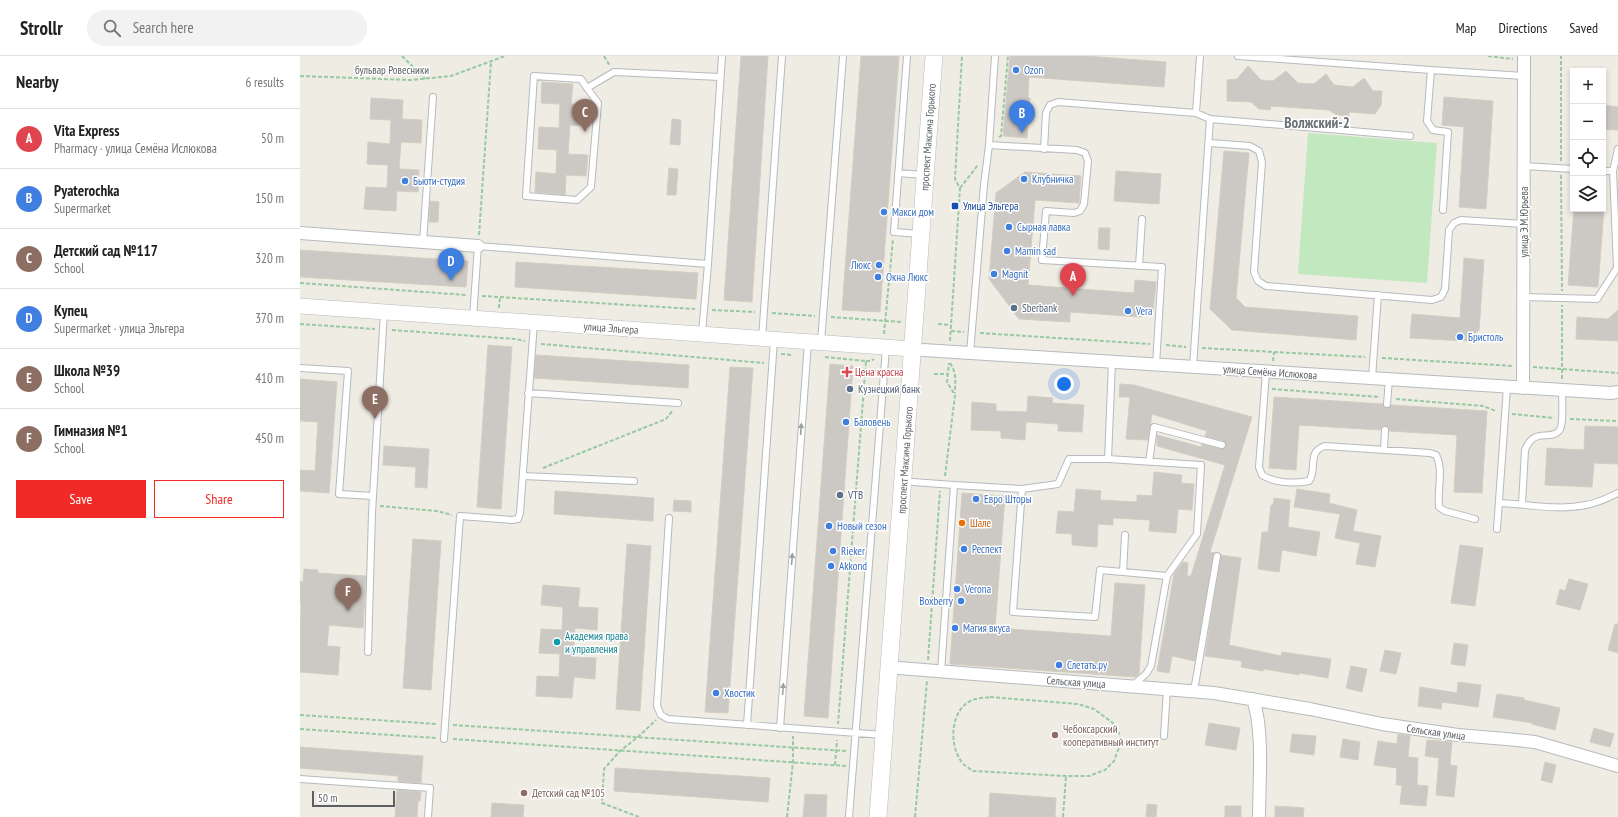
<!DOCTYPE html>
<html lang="en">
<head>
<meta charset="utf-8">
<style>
	:root { --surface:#fff; --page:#f2f2f2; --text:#222; --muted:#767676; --line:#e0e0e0; --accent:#f22a27 }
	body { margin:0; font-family:"PT Sans Narrow",sans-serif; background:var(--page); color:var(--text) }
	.controls { position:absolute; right:12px; top:12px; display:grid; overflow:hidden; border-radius:0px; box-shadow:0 2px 6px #0003 }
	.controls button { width:36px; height:36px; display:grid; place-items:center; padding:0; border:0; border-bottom:1px solid var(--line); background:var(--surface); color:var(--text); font:20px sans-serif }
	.scale { position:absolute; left:12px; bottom:10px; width:83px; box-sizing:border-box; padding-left:4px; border:2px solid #5c6065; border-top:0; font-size:11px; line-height:14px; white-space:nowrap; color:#5c6065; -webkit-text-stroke:3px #fff; paint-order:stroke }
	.you { position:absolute; left:764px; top:328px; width:14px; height:14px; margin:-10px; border:3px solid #fff; border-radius:50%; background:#1a73e8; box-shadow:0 0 0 6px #1a73e833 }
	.badge { display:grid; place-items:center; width:26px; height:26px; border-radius:50%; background:var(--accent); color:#fff; font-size:13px; font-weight:700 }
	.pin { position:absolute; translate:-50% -33px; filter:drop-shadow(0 1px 2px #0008) }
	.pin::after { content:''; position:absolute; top:21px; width:14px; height:12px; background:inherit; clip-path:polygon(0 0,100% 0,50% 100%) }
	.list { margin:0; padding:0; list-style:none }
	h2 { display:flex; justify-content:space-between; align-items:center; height:52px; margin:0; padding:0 16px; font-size:17px }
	h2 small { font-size:13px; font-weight:400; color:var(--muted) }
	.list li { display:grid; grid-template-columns:26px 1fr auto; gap:12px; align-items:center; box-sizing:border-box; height:60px; padding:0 16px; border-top:1px solid var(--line) }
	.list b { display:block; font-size:15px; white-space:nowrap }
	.list p { margin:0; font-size:13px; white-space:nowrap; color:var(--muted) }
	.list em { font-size:13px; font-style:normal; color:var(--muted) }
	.actions { display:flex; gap:8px; padding:12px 16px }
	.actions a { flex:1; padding:9px 0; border:1px solid var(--accent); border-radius:0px; text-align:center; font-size:14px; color:var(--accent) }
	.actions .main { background:var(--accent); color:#fff }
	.icon { flex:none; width:22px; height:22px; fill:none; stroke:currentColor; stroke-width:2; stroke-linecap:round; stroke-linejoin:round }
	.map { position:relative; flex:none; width:1318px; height:761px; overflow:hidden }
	header { display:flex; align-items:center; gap:24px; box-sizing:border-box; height:56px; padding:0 20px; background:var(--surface); border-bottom:1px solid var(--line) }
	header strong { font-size:19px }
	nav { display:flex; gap:22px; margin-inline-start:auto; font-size:14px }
	.search { width:280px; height:36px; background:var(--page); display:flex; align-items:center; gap:10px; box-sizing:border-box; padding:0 14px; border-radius:22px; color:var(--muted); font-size:15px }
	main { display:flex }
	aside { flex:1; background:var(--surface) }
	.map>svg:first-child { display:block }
	.green { fill:#c1e8bf }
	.building { fill:#ccc8c3; stroke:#d4cdc1 }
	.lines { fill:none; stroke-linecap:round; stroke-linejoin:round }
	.service-casing { stroke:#b6babe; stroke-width:8 }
	.minor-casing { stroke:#b6babe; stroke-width:14 }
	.tertiary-casing { stroke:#b6babe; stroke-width:16 }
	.secondary-casing { stroke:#b7bbc0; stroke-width:18 }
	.path { stroke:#97c9a2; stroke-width:2; stroke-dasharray:4 2; stroke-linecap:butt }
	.service { stroke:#fff; stroke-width:6 }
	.minor { stroke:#fff; stroke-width:12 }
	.tertiary { stroke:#fff; stroke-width:15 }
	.secondary { stroke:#fff; stroke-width:17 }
	.oneway { fill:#9da0a3 }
	.shop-dot { fill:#3f7fe0; stroke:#fff; stroke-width:1.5 }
	.transit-dot { fill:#1a4fb4; stroke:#fff; stroke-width:1.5 }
	.service-dot { fill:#5c6f8a; stroke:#fff; stroke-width:1.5 }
	.health-dot { fill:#e0444e; stroke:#fff; stroke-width:1.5 }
	.food-dot { fill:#e8710a; stroke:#fff; stroke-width:1.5 }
	.culture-dot { fill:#0f9aa8; stroke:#fff; stroke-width:1.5 }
	.education-dot { fill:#8d6e63; stroke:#fff; stroke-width:1.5 }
	.labels { text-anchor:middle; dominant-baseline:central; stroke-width:3; stroke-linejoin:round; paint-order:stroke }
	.street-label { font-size:11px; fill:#5c6065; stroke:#fff }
	.shop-label { font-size:11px; fill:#366cbe; stroke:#fff; text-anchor:start }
	.transit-label { font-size:11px; fill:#164399; stroke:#fff; text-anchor:start }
	.service-label { font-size:11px; fill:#4e5e75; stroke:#fff; text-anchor:start }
	.health-label { font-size:11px; fill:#be3a42; stroke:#fff; text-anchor:start }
	.food-label { font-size:11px; fill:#c56008; stroke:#fff; text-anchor:start }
	.culture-label { font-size:11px; fill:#0d838f; stroke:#fff; text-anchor:start }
	.education-label { font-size:11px; fill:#785e54; stroke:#fff; text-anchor:start }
	.district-label { font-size:15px; font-weight:bold; fill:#6c7277; stroke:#fff }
</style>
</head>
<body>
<header>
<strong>Strollr</strong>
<div class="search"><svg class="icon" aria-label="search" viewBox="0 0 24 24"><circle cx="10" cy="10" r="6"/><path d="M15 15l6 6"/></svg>Search here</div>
<nav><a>Map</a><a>Directions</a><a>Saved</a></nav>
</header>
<main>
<aside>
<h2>Nearby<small>6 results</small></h2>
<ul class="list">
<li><span class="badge" style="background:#e0444e">A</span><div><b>Vita Express</b><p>Pharmacy · улица Семёна Ислюкова</p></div><em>50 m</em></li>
<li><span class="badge" style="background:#3f7fe0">B</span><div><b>Pyaterochka</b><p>Supermarket</p></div><em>150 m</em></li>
<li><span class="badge" style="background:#8d6e63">C</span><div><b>Детский сад №117</b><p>School</p></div><em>320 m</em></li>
<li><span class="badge" style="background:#3f7fe0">D</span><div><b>Купец</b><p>Supermarket · улица Эльгера</p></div><em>370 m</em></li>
<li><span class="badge" style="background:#8d6e63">E</span><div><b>Школа №39</b><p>School</p></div><em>410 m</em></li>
<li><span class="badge" style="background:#8d6e63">F</span><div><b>Гимназия №1</b><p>School</p></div><em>450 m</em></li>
</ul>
<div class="actions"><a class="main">Save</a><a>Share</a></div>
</aside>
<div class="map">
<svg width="1318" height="761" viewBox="0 0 1318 761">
	<rect width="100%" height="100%" fill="#efece3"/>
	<path class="green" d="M1008 77 1137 87 1127 227 998 218Z"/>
	<path class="building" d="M441 0H468L452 246 424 244Z
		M561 0H599L580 256 542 254Z
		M710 0H786L866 6 864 31 729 21 728 42H730L727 82 703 80Z
		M948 10 961 24 973 25 986 15 998 27 1014 28 1026 18 1034 29 1053 31 1064 22 1073 35H1082L1081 49 1075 58 1049 56V61L1035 58 1029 54 971 50 970 54 959 53 951 46 927 45V24L937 23Z
		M242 26 273 28 271 48 291 49 290 70 270 69 268 98 288 99 286 120 266 119 265 139 235 136 236 116 256 118 257 94 238 93 239 71 259 72 260 48 241 47Z
		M1144 41 1193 45 1186 153 1159 151 1164 71 1142 69Z
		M71 42 103 44 102 63 122 64 121 87 101 86 99 113 119 114 118 136 97 135 96 155 64 153 66 131 87 132 88 109 67 108 68 86 90 88 91 64 70 63Z
		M1303 49 1318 51V74L1303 73Z
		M372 63 381 64 380 89 370 88Z
		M924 95 949 97 936 242 945 251 1058 260 1056 284 932 274 910 253Z
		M369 112 378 113 376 139H367Z
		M816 115 861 118 859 148 814 145Z
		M725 116 781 120 779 147 735 144 728 229 834 237 835 224 856 226 853 256 845 255 841 261 770 256V266L719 263 689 223 696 137Z
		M130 145 139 146 138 166H129Z
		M1274 153H1304L1298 231 1268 229Z
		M799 172H810L809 194 798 193Z
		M0 194 168 205 166 231 0 221Z
		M1164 202 1184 204 1179 274 1167 285 1110 282 1112 258 1160 262Z
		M216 206 398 217 396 243 215 231Z
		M1318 254V285L1276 283 1277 261 1308 263Z
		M188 289 212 291 201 453 177 451Z
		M236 299 389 309 388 332 234 322Z
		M530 308 553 310 528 662 504 660Z
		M430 311 453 312 428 657 405 656Z
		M0 323 37 326 29 437 0 435V414L15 415 18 366 0 365Z
		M820 328 834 329 952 361 910 496 914 497 895 605 872 600 869 617 857 615 874 518 883 506 888 507 887 520H891L925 409 857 390V379L901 391 902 388 923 393 925 392 926 388 923 385 905 380 907 375 852 358 848 384 826 383 830 341H819Z
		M728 340 753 342 752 347 784 349 782 376 758 375V368L726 366 725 384 701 382V375L671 374 672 346 696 348V355L727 356Z
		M974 341 1083 348 1084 351 1087 352 1091 349 1187 355 1182 437 1154 436 1157 379 1089 375V372L1086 370H1083L1080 374 999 369 996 414 969 412Z
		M1285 370 1318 371V408L1294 407 1292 431 1245 429 1247 392 1284 394Z
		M84 390 129 393 127 432 115 431 116 411 83 409Z
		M854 416 882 419 881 427 894 428 892 454 878 453 876 477 849 475 850 464 813 462V469L798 468 797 491 772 489V478L756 477 758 455 774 456 776 433 801 435 800 444 837 446V439L852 440Z
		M997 433 1030 438 1029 447 1057 454 1053 475 1081 480 1075 511 1056 508 1060 487 1035 482 1040 458 994 451Z
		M255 435 354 442 353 465 254 458Z
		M662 437 705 440 695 572 811 580 815 527 845 529 839 618 835 621 650 608Z
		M974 442 990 444 988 471 1020 476 1016 500 982 494 979 516 958 513 962 476H968L971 449H973Z
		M374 444 391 445V456L373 455Z
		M113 483 141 485 131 634 103 632Z
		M327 488 351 490 340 655 316 653Z
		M1160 489 1183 492 1175 550 1151 547Z
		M921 499 941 502 929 589 981 600 982 596 1031 603 1028 622 999 617V619L964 613 963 615 941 611 942 605 905 600Z
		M4 513 18 514V517L66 520 63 572 29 569 27 590 40 591 38 619 0 616 1 547H0V525L3 526Z
		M1269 523 1288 528 1280 554 1256 548 1260 533 1265 535Z
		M243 529 280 532 278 551 298 552 297 574 275 572 273 601 296 602 295 623 274 621 272 642 236 640 237 620 259 621 260 598 239 597 241 573 262 574 263 551 241 549Z
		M1315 568H1318V597L1308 594Z
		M1154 587 1168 589 1165 610 1151 608Z
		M1085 594 1101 597 1096 618 1080 615Z
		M1051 610 1067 613 1062 636 1046 632Z
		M1158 626 1181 629 1178 651 1142 646 1141 653 1118 650 1120 631 1157 637Z
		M1197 638 1224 642V644L1260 652 1255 674 1232 668V667L1193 661Z
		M909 667 940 672 936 694 905 689Z
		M1294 672 1314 678 1310 691 1290 686Z
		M992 678 1016 680 1014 699 990 696Z
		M1098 678 1110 680 1108 701 1118 702 1117 729 1128 730 1126 750 1100 748 1102 729H1096L1097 712 1074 709 1078 685 1097 688Z
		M1043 683 1060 686 1058 704 1040 701Z
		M1127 684 1152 686 1150 709 1157 710 1154 741 1136 739 1139 702 1125 700Z
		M0 691 123 700 121 727 98 725V720L0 712Z
		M1245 706 1256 709 1252 727 1241 724Z
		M315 712 470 722 468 746 314 735Z
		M97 734 121 736 120 745H118L117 761H95Z
		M690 737 756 742 755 761H689Z
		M505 738 527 739 526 761H503Z
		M192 747 224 749 223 761H191Z
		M847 748 857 749 856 761H846Z
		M925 750H941V761H925Z
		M975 750 1004 752 1003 761H975Z"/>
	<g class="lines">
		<g class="service-casing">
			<path id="service" d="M607 0 594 176 620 178
				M938 0 1131 14
				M287 32 281 23 234 20 226 140 277 144 291 131 298 47 287 32 314 16 420 21
				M896 57 900 0
				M910 87 950 90 959 95 962 106 954 216 958 225 966 230 1132 244 1141 241 1145 233 1149 174 1154 167 1161 164 1224 168
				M689 89 777 94 785 97 788 105 784 148 780 155 774 157 746 155 742 204 862 211 856 309
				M744 93 746 57 750 49 758 46 896 57 910 63 1110 80
				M1224 110 1273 113
				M1303 115H1313
				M598 117 624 119
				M1143 154 1148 76 1133 74 1127 65 1131 14 1224 20
				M123 186 133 41
				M408 208 422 0
				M839 210 842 163
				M1223 241 1297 243 1317 212 1313 115 1318 93
				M173 262 178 190 408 208 402 277
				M462 283 482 0
				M521 286 543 0
				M670 297 684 129 689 89 695 0
				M893 311 910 63
				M0 312 48 315 39 438 73 440
				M966 316 959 411 962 419C974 427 994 428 1009 425 1018 413 1006 396 1025 390L1130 397 1136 399C1144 414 1137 434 1139 451L1145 455 1175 463
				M1072 322 1078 239
				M228 337 378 347
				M1087 348 1089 323
				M1084 394 1085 374
				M808 403 901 409 897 478 867 520
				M849 406 854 371 922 389
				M223 420 334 425
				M613 426 654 429 641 616
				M654 429 722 433 758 428 769 403H808L812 306
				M722 433 713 556 795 561 800 514 823 516
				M1199 447C1228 448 1257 455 1286 449 1297 447 1308 442 1318 437
				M1222 448 1225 394C1234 371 1249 385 1259 375 1264 370 1262 342 1262 334
				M369 462 357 650 361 659 368 663 584 679
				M1197 473 1207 331
				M825 479 823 516 867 520 851 610 846 618 833 629
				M68 596 72 457 84 256
				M894 635 917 500
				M447 669 474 284
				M480 672 508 286
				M864 680 867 633
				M144 683 160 460 212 464 218 463 220 457 234 267
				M0 723 130 732 128 761
				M549 761 586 292"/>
		</g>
		<g class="minor-casing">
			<path id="minor" d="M0 177 178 190
				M623 294 1311 337 1318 336
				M1223 332 1224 0
				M599 612 914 637 1010 653 1082 668 1158 679 1206 683 1235 686 1318 710
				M953 643C964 676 959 726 959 761"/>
		</g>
		<g class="tertiary-casing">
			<path id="tertiary" d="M0 250 613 293"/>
		</g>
		<g class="secondary-casing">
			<path id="secondary" d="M578 761 634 0"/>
		</g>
		<path class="path" d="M102 0 125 23
			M304 0 310 10
			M1188 0 1213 3
			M0 20 111 24 151 20 205 0
			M699 81 701 80 708 0
			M1261 105V0
			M1261 119 1262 235
			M660 132 678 109
			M179 179 191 6
			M0 227 166 239
			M182 240 395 253
			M199 252 200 241
			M412 254 455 256
			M472 257 515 260
			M531 261 601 266
			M0 268 75 273
			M638 268 651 269
			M92 274 215 283 225 285
			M651 275 664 276
			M680 277 850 288
			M584 278 593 183
			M650 285 660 132 655 123 662 0
			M241 288 464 307
			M866 289 886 291
			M902 292 1065 301
			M481 298 492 299
			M525 301 566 305 538 668
			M1082 302 1213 310
			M566 305H571L574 303
			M973 305 974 296
			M650 307C657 317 655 326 655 337
			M1233 311 1318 317
			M566 314 577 315
			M634 318H647
			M1262 323V249
			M972 333 1080 341
			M1096 343 1183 350 1196 355
			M1212 358 1254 362
			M1270 363 1318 365
			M243 412 366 363 373 354
			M645 420 655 339 647 326 649 307
			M80 450 137 455 152 459
			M628 604 640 435
			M690 641 778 648 794 653 813 667 820 679V689L814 705 805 714 789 720H766L673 715C669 712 663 709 661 705 649 688 650 654 672 644 677 642 684 642 690 641Z
			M0 659 137 668
			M153 669 546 695
			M0 673 136 682
			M153 683 546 710
			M535 709 537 684
			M339 761 302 747 304 713 320 695 338 681 356 664
			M487 761 493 706V680
			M615 761 627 625
			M763 761 766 720"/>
		<use href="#service" class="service"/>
		<use href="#minor" class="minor"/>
		<use href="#tertiary" class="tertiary"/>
		<use href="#secondary" class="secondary"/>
	</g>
	<defs><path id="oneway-solid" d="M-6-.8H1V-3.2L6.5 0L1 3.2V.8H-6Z"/></defs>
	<g class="oneway">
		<use href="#oneway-solid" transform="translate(501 373) rotate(-86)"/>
		<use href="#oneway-solid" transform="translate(492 503) rotate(-86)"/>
		<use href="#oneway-solid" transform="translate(483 633) rotate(-86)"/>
	</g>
	<g class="shop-dot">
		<circle cx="716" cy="14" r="4"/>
		<circle cx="724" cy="123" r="4"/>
		<circle cx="105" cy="125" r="4"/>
		<circle cx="584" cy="156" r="4"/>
		<circle cx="709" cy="171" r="4"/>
		<circle cx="707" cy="195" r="4"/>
		<circle cx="579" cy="209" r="4"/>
		<circle cx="694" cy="218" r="4"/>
		<circle cx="578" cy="221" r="4"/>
		<circle cx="828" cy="255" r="4"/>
		<circle cx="1160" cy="281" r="4"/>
		<circle cx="546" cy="366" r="4"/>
		<circle cx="676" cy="443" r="4"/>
		<circle cx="529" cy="470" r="4"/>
		<circle cx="664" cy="493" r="4"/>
		<circle cx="533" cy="495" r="4"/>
		<circle cx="531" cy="510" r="4"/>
		<circle cx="657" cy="533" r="4"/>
		<circle cx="661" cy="545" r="4"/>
		<circle cx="655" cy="572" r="4"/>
		<circle cx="759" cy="609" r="4"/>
		<circle cx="416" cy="637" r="4"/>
	</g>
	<rect class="transit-dot" x="651" y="146" width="8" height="8" rx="2"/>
	<g class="service-dot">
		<circle cx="714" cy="252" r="4"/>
		<circle cx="550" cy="333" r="4"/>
		<circle cx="540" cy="439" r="4"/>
	</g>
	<path class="health-dot" d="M545 310h4v4h4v4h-4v4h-4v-4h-4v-4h4z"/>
	<circle class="food-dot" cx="662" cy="467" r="4"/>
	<circle class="culture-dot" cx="257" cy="586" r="4"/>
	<g class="education-dot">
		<circle cx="755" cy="679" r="4"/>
		<circle cx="224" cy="737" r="4"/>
	</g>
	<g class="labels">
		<g class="street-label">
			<text x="92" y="14">бульвар Ровесники</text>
			<text transform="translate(628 81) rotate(-86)">проспект Максима Горького</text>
			<text transform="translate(1224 166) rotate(-90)">улица Э.М.Юрьева</text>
			<text transform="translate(311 272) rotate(4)">улица Эльгера</text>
			<text transform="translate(970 316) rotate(4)">улица Семёна Ислюкова</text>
			<text transform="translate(605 404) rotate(-86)">проспект Максима Горького</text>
			<text transform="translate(776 626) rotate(4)">Сельская улица</text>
			<text transform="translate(1136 676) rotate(8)">Сельская улица</text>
		</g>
		<g class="shop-label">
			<text x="724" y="14">Ozon</text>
			<text x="732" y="123">Клубничка</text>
			<text x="113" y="125">Бьюти-студия</text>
			<text x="592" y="156">Макси дом</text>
			<text x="717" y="171">Сырная лавка</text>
			<text x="715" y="195">Mamin sad</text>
			<text x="571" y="209" text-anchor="end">Люкс</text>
			<text x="702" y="218">Magnit</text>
			<text x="586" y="221">Окна Люкс</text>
			<text x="836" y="255">Vera</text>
			<text x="1168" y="281">Бристоль</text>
			<text x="554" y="366">Баловень</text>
			<text x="684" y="443">Евро Шторы</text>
			<text x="537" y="470">Новый сезон</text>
			<text x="672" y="493">Респект</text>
			<text x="541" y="495">Rieker</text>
			<text x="539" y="510">Akkond</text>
			<text x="665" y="533">Verona</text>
			<text x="653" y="545" text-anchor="end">Boxberry</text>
			<text x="663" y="572">Магия вкуса</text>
			<text x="767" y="609">Слетать.ру</text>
			<text x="424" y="637">Хвостик</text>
		</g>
		<g class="transit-label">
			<text x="663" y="150">Улица Эльгера</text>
		</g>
		<g class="service-label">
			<text x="722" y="252">Sberbank</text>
			<text x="558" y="333">Кузнецкий банк</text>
			<text x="548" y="439">VTB</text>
		</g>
		<g class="health-label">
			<text x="555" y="316">Цена красна</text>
		</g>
		<g class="food-label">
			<text x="670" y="467">Шале</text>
		</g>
		<g class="culture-label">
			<text x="265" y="580">Академия права<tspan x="265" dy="13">и управления</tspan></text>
		</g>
		<g class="education-label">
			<text x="763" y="673">Чебоксарский<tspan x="763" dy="13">кооперативный институт</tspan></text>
			<text x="232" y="737">Детский сад №105</text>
		</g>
		<g class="district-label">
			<text x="1017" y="66">Волжский-2</text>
		</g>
	</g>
</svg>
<div class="controls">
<button>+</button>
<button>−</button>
<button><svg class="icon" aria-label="locate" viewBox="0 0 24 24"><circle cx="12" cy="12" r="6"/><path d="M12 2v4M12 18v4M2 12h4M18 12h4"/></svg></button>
<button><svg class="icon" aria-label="layers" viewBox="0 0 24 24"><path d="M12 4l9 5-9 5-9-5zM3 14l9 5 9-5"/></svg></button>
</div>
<div class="scale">50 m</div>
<div class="you"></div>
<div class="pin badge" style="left:773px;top:240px;background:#e0444e">A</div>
<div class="pin badge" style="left:722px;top:77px;background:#3f7fe0">B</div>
<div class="pin badge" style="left:285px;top:76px;background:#8d6e63">C</div>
<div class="pin badge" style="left:151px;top:225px;background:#3f7fe0">D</div>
<div class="pin badge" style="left:75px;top:363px;background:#8d6e63">E</div>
<div class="pin badge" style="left:48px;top:555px;background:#8d6e63">F</div>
</div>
</main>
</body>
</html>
